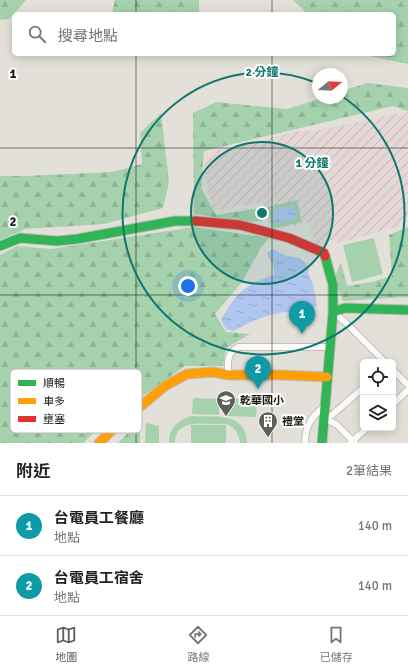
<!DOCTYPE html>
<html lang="zh-TW">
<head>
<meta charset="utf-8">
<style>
	:root { --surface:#fff; --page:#f6f6f6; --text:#222; --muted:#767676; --line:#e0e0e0; --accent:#605f59 }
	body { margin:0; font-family:Signika,"Noto Sans TC",sans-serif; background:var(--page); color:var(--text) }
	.controls { position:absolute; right:12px; bottom:12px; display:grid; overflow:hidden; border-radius:6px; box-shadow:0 2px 10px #0003 }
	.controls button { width:36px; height:36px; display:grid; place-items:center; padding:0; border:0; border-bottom:1px solid var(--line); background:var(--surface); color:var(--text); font:20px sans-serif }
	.compass { position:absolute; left:312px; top:68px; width:36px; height:36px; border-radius:50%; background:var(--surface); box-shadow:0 2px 10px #0003; rotate:72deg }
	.you { position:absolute; left:188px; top:286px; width:14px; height:14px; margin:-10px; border:3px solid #fff; border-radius:50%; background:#1a73e8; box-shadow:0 0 0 6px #1a73e833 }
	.badge { display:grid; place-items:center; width:26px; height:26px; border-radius:50%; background:var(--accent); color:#fff; font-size:13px; font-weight:700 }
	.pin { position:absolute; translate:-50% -33px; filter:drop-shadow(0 1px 2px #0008) }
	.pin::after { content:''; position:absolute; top:21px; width:14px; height:12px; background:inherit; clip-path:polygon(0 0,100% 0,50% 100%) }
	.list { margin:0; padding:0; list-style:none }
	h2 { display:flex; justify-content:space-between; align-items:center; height:52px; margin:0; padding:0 16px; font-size:17px }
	h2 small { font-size:13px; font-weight:400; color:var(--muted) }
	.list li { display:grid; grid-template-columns:26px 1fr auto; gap:12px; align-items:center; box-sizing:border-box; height:60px; padding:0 16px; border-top:1px solid var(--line) }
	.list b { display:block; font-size:15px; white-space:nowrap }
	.list p { margin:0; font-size:13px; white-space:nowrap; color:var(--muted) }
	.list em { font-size:13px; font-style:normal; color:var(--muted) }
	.icon { flex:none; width:22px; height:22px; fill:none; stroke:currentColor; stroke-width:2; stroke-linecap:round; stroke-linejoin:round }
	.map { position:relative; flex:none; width:408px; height:443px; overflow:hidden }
	.search { position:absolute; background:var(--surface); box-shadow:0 2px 10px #0003; left:12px; right:12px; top:12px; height:44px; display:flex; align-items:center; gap:10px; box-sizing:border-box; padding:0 14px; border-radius:6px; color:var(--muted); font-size:15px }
	.sheet { height:172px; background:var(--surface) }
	nav { display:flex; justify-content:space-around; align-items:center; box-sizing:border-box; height:56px; border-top:1px solid var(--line); background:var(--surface); font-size:11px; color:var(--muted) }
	nav a { display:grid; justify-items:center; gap:2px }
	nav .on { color:var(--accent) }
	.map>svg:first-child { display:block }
	.industrial { fill:url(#industrial-furrows) }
	.grass { fill:#a5d1ad }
	.forest { fill:url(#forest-firs) }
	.water { fill:url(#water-ripples) }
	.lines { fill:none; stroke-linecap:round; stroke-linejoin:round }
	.street-casing { stroke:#bfbeb8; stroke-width:8 }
	.fast-casing { stroke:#bfbeb8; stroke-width:11 }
	.slow-casing { stroke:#bfbeb8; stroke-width:11 }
	.jam-casing { stroke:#bfbeb8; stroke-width:11 }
	.street { stroke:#fbfaf9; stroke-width:6 }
	.fast { stroke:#30b455; stroke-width:9 }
	.slow { stroke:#ff9f0a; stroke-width:9 }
	.jam { stroke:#e5322d; stroke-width:9 }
	.grid { fill:none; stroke:#1a1914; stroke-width:1; stroke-opacity:0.55 }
	.ring { fill:none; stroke:#0f766e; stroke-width:2 }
	.labels { text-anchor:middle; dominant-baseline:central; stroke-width:4; stroke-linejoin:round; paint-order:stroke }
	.poi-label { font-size:11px; font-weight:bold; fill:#1a1914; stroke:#fff; text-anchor:start }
	.key { fill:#fff; stroke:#babab8; stroke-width:1 }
	.key-label { font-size:11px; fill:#1a1914 }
	.grid-label { font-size:13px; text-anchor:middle; font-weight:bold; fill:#1a1914; stroke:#fff; stroke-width:4; stroke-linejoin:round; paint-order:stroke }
	.centre { fill:#0f766e; stroke:#fff; stroke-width:2 }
	.ring-label { font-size:12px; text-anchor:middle; font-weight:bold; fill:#0f766e; stroke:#fff; stroke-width:4; stroke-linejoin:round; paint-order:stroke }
</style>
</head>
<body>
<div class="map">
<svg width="408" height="443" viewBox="0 0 408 443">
	<defs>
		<pattern id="industrial-furrows" width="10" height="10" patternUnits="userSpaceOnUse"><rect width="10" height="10" fill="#e6d7d7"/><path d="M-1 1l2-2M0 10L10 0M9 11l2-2" fill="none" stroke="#c5b8b8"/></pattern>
		<pattern id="forest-firs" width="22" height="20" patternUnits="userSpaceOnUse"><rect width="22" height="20" fill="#a5d1ad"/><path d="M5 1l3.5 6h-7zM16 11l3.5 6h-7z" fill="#8db394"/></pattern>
		<pattern id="water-ripples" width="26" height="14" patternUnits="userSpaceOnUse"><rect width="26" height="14" fill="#afc6f0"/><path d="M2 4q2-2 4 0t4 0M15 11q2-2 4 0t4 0" fill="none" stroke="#96aacd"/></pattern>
	</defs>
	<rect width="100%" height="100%" fill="#e2e0d8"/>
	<path class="industrial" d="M404 112 408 113V214L397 227 338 243 329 240 315 245 310 223 270 231 262 202 212 211 203 160 207 153 299 131H315Z"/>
	<path class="grass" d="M297 200 302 222 272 229 267 207Z
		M374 238 383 274 352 282 343 245Z
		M193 398 219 399V415L192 414Z
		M228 399H257L256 417 227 416Z
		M192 416C214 417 247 412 247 443H240C239 436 237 429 229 425 224 423 217 424 211 424 196 423 175 422 175 443H169C168 429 179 419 192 416Z
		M146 423 159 426V443H145Z
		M191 425H226V443H191Z"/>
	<path class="forest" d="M0 0H26L9 19 0 20Z
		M115 0H199V14H112Z
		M293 0H408V64L360 54H394V14H305L304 10Z
		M368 83 408 88V111L393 106 204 151 201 188 216 215 266 207 263 221 249 222 194 214 193 113 216 102 287 109 322 98H342V91Z
		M161 113 169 182 163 208 104 224 25 229 0 240V176H26L112 172 142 164 140 133Z
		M194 227 269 238 261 247 242 282 215 314 226 332 250 334 226 348 223 366H185L103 424 83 443H0V255L17 246 51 249Z
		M408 227V297L343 301 334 279 341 262 347 286 372 282 392 276 389 235Z
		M140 421V443H118Z"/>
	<path class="water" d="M294 205 297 218 275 224 272 210Z
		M273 249 287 256 300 258 309 267 308 273 313 284 317 306C302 311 286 311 271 315 258 318 246 324 234 331L226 329 221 320C236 294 244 284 274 275V267L267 253Z"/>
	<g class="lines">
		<g class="street-casing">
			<path id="street" d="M333 312 344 321 385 362
				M393 370 408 385
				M228 375C228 362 226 354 238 347H331
				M393 404 408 390
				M323 418 332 415 363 388
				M323 418 336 424 355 443
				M305 443C305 426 311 417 324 407
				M350 443 367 428"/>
		</g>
		<g class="fast-casing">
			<path id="fast" d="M0 246 20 238 57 241 77 239 175 221H196
				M333 312 345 308 408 310
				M322 443 333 312V285L325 256"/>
		</g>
		<g class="slow-casing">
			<path id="slow" d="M99 443 112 430 165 386 187 374 213 372 228 375H281L327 377"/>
		</g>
		<g class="jam-casing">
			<path id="jam" d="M196 221 240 225 289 238 324 253 325 256"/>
		</g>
		<use href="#street" class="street"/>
		<use href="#fast" class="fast"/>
		<use href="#slow" class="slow"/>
		<use href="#jam" class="jam"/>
	</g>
	<path class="grid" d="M136 0V14M272 0V14M136 54V443M272 54V443M0 148H408M0 295H408"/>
	<circle cx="262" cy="213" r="71" fill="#0f766e" fill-opacity=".12"/>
	<g class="ring">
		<circle cx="262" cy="213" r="71"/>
		<path d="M343 97A141 141 0 1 1 317 83"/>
	</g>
	<defs>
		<g id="school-pin" transform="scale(1)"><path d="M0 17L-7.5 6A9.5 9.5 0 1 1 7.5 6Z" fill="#605f59" stroke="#fff"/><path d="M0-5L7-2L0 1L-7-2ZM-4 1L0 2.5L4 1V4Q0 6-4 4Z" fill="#fff"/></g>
		<g id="building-pin" transform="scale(1)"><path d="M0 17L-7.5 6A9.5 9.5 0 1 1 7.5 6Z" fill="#605f59" stroke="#fff"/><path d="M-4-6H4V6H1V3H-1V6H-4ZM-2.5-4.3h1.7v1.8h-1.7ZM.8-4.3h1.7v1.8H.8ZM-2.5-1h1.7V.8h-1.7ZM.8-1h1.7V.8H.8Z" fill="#fff"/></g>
	</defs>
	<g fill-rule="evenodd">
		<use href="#school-pin" x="226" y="400"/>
		<use href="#building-pin" x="268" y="421"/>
	</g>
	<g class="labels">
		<g class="poi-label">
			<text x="240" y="400">乾華國小</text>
			<text x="282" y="421">禮堂</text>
		</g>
	</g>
	<rect x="10" y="369" width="132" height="64" rx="6" class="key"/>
	<rect x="18" y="380" width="18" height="6" fill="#30b455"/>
	<rect x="18" y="398" width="18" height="6" fill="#ff9f0a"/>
	<rect x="18" y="416" width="18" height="6" fill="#e5322d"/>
	<g class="key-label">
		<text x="43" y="387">順暢</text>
		<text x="43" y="405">車多</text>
		<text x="43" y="423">壅塞</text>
	</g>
	<g class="grid-label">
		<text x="13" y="78">1</text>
		<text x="13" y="226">2</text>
	</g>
	<circle cx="262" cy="213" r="6" class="centre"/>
	<g class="ring-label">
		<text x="262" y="76">2 分鐘</text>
		<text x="312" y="167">1 分鐘</text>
	</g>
</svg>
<div class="controls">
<button><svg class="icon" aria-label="locate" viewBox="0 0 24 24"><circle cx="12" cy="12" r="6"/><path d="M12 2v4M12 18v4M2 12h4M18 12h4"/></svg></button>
<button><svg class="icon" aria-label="layers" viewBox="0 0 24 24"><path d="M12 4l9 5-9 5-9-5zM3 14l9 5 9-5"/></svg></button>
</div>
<svg class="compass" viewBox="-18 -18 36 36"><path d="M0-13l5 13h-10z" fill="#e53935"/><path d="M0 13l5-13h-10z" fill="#767676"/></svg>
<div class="you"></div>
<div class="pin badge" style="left:302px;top:334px;background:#0f9aa8">1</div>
<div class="pin badge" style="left:258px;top:389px;background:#0f9aa8">2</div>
<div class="search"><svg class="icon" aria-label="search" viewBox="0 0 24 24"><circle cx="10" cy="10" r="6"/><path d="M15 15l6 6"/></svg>搜尋地點</div>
</div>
<section class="sheet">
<h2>附近<small>2筆結果</small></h2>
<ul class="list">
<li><span class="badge" style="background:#0f9aa8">1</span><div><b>台電員工餐廳</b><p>地點</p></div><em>140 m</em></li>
<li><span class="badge" style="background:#0f9aa8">2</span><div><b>台電員工宿舍</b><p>地點</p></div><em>140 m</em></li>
</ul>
</section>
<nav>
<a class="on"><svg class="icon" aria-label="map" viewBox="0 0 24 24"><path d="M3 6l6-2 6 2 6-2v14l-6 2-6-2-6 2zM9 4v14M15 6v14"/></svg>地圖</a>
<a><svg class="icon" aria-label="directions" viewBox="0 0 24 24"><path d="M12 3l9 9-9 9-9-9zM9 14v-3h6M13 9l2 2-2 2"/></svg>路線</a>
<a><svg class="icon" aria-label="saved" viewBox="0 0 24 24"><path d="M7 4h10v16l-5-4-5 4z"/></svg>已儲存</a>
</nav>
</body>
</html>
